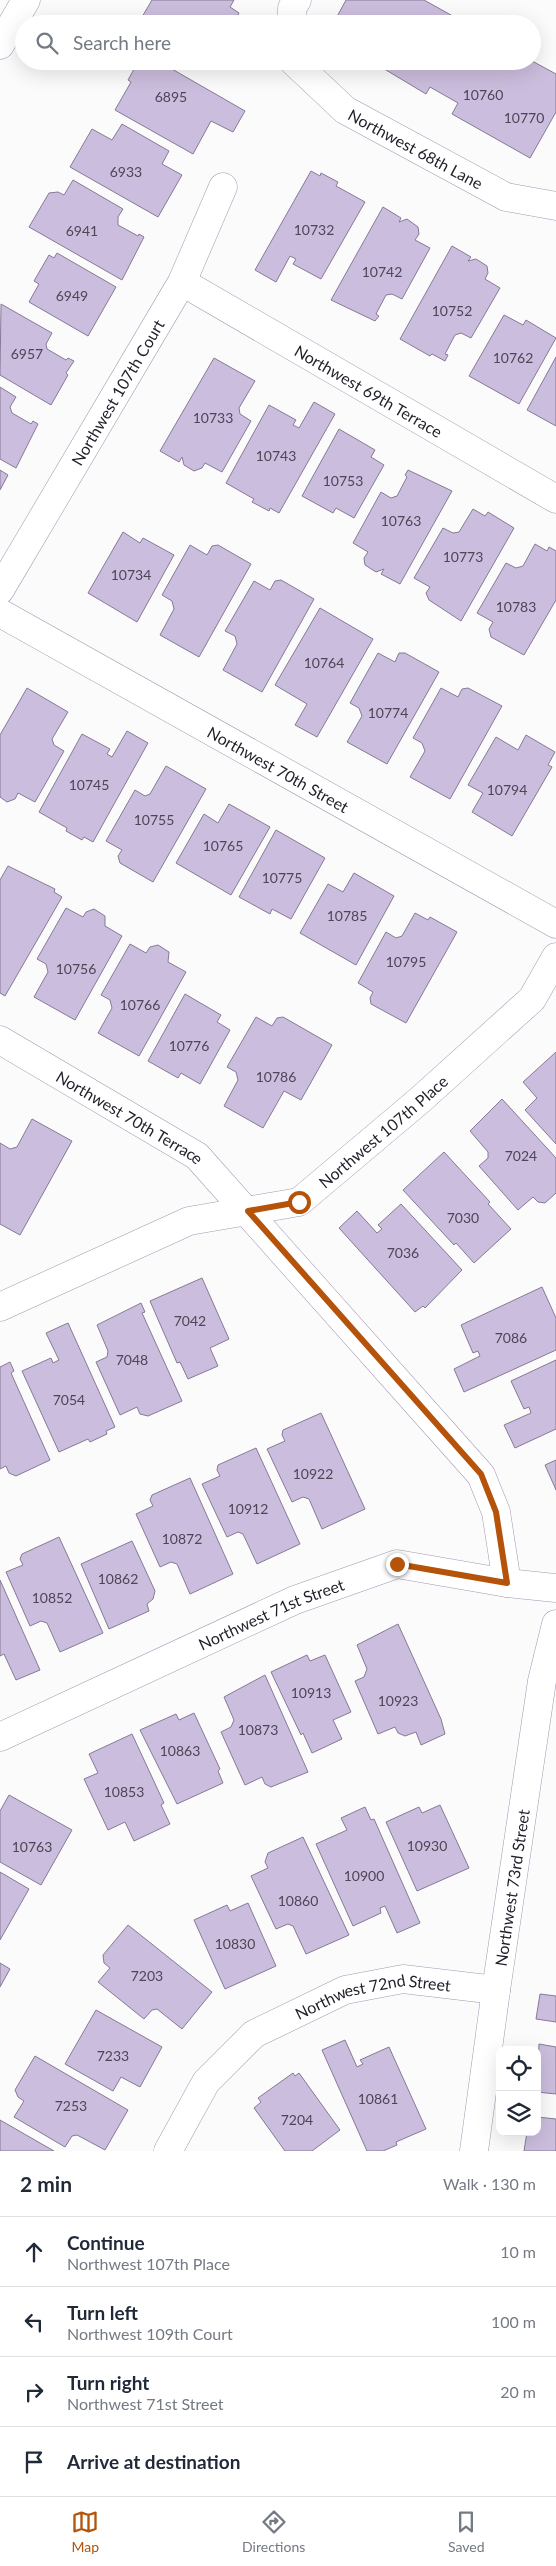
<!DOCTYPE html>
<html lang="en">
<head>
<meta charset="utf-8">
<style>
	:root { --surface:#fff; --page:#f2f2f3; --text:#1f2937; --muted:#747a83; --line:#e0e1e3; --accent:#b45309 }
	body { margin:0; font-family:Lato,sans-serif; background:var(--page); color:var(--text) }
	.controls { position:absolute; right:15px; bottom:15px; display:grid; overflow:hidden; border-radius:10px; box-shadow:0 5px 20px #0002 }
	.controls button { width:45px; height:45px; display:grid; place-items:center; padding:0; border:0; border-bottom:1px solid var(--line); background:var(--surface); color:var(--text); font:25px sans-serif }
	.stop { position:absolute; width:15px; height:15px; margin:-11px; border:4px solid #b45309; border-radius:50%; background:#fff }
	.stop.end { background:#b45309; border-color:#fff; box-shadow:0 1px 5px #0008 }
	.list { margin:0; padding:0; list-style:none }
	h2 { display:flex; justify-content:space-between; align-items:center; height:65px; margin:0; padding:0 20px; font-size:21px }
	h2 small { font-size:16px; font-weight:400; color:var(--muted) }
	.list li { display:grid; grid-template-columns:32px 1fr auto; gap:15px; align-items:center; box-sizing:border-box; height:70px; padding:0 20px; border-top:1px solid var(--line) }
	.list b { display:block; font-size:19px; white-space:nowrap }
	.list p { margin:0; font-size:16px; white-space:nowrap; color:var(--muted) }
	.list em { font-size:16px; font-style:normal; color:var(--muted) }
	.icon { flex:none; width:28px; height:28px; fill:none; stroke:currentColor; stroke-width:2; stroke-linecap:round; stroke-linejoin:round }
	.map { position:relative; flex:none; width:556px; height:2151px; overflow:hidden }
	.search { position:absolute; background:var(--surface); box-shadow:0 5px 20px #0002; left:15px; right:15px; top:15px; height:55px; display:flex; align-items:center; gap:12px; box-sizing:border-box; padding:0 18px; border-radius:28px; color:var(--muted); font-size:19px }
	.sheet { height:345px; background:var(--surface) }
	nav { display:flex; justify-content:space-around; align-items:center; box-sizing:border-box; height:70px; border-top:1px solid var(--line); background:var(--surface); font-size:14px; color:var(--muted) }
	nav a { display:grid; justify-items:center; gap:2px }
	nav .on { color:var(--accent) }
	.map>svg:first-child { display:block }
	.building { fill:#cbbddd; stroke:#877997 }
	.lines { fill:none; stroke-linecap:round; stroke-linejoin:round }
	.minor-casing { stroke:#a596b5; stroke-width:29 }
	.secondary-casing { stroke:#a596b5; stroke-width:29 }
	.minor { stroke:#fff; stroke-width:28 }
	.secondary { stroke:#fff; stroke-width:28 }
	.route { stroke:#b45309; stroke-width:6 }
	.labels { text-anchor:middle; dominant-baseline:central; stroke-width:4; stroke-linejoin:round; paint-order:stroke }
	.number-label { font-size:14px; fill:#4d4657 }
	.street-label { font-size:16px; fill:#231e2a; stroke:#fff }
</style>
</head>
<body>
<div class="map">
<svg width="556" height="2151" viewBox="0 0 556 2151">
	<rect width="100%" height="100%" fill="#fbfbfb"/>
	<path class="building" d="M152 0H234L230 7 239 13 233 24H154L142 17Z
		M346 0H424L467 24H333Z
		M143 61H158L245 111 233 132 211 121 193 154 115 110 131 82 128 80 138 62 141 65Z
		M371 61H532L556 74V112L530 158 452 114 458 103 430 87 426 94Z
		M122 124 169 151 162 164 182 175 158 217 70 167 92 129 112 140Z
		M311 171 320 176 321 173 338 182 336 186 365 202 321 279 293 264 296 259 290 256 276 282 255 270Z
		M73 180 123 209 118 217V225L138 236 139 234 144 237 122 280 29 227 49 193 58 192 64 195Z
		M383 207 401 218 399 222 407 219 418 227 419 234 415 240 430 248 402 299 392 294 386 295 376 314 379 316 375 321 331 300Z
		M452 246 471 257 468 261 476 259 487 266 488 273 485 279 500 288 471 338 461 333 455 335 445 354 448 355 445 361 432 354 430 356 400 339Z
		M57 253 116 287 88 336 29 302 39 284 34 281 49 255 54 258Z
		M1 304 52 333 46 344 47 349 66 360 68 358 74 361 66 373 68 375 51 405 0 375Z
		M504 315 523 325 526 320 556 338 519 404 469 376Z
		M556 357V426L527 410Z
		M214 358 255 381 239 408 240 414 251 421 222 472 205 463 202 468 194 471 184 465 182 457 179 462 160 451Z
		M0 387 16 397 10 407 12 413 31 424 33 421 38 424 16 468 0 459Z
		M314 402 335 414 279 513 270 508 269 511 252 502 254 499 226 483 269 405 296 420 293 425 299 428Z
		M339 429 375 450 371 457 384 465 354 518 336 508 333 513 302 496Z
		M0 470 8 475 0 490Z
		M408 470 452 491 400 584 381 574 384 569 376 572 365 565 364 558 368 552 353 543 381 492 391 498 397 496 407 477 405 475Z
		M473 509 485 516 488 512 514 528 461 621 429 600 426 593 430 587 414 578 443 528 453 533 459 532Z
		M123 532 140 543 143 538 174 555 137 622 88 593Z
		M535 544 547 551 549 547 556 551V600L524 655 491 637 489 629 493 622 477 613 506 563 516 568 523 566Z
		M190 545 207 555 212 546 218 545 251 564 199 657 160 635 174 609 172 601 162 595Z
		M281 580 314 599 262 692 223 670 237 644 235 636 225 631 254 581 270 590 275 581Z
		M320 608 373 639 317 737 295 725 307 704 275 685Z
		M378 653 395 662 399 653H405L439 672 387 764 347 742 362 716 359 708 350 703Z
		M27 688 68 712 52 739 54 745 64 751 35 802 18 793 15 799 7 802 0 797V735Z
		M441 688 458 697 462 689 468 688 502 706 450 799 410 777 425 751 422 743 413 738Z
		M127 731 148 743 93 842 84 837 82 840 66 831 67 828 39 812 82 734 110 749 107 754 112 757Z
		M526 735 555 752 548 765 552 767 512 836 472 812 483 793 468 785 496 737 518 750Z
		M166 766 206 789 153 882 120 863 118 856 122 850 106 841 135 790 145 796 150 794Z
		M229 804 270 827 231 895 176 863 204 814 218 823Z
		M276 830 325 858 291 919 272 909 270 914 239 897Z
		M8 866 55 889 54 892 62 897 5 996 0 993V880Z
		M354 873 394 896 356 965 300 933 328 884 343 892Z
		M66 908 83 917 86 912 94 909 105 916V926L122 936 75 1020 34 997 48 972 46 964 37 959Z
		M415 913 428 920 430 917 457 932 406 1023 371 1004 370 998 373 992 358 983 386 932 396 938 402 936Z
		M130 944 146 953 150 947 158 945 169 952 168 962 186 972 139 1056 98 1033 112 1008 110 1000 101 995Z
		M185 994 221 1015 217 1022 230 1030 200 1084 181 1073 178 1078 148 1061Z
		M256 1017 272 1026 277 1018 283 1017 332 1045 301 1100 284 1091 263 1128 224 1106 238 1080 236 1072 227 1067Z
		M556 1052V1144L525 1110 537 1098 523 1082Z
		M502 1099 556 1158V1193L545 1203 538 1202 533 1197 518 1210 479 1166 488 1158V1152L470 1131Z
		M32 1119 72 1141 20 1235 0 1224V1143L10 1149 17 1147Z
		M444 1152 490 1202 488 1204 511 1229 474 1263 456 1243 454 1245 403 1190Z
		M401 1204 462 1270 425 1308 423 1306 415 1312 339 1228 357 1211 377 1233 382 1229 378 1225Z
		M202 1278 229 1339 210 1348 218 1366 188 1379 180 1362 177 1363 150 1301Z
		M542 1287 556 1318V1350L464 1392 454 1369 480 1356 478 1351 473 1353 461 1325Z
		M141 1303 145 1312 142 1313 182 1401 148 1416 140 1414 137 1407 120 1415 96 1362 107 1357 108 1351 97 1325Z
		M68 1323 115 1427 106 1431 107 1434 90 1442 88 1439 59 1452 22 1371 51 1358 53 1363 59 1360 46 1333Z
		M556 1360V1429L515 1448 504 1425 531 1413 529 1407 524 1409 511 1381Z
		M10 1362 14 1371 11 1373 50 1460 16 1476 9 1473 6 1466 0 1469V1367Z
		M321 1413 365 1509 322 1529 309 1499 303 1497 292 1502 267 1449 285 1441 282 1435 283 1430Z
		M256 1448 300 1544 257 1564 243 1534 238 1532 227 1537 202 1484 220 1476 217 1470 218 1465Z
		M556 1460V1490L545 1465Z
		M190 1478 233 1574 190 1594 177 1564 171 1562 160 1567 136 1514 153 1506 150 1500 152 1495Z
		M59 1537 103 1633 60 1652 47 1623 41 1621 30 1626 6 1572 23 1565 20 1559 22 1554Z
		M132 1541 155 1591 153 1599 147 1604 149 1611 109 1629 81 1564Z
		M0 1580 40 1670 16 1680 4 1654 0 1656Z
		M398 1624 441 1719 445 1734 421 1745 416 1732 405 1736 398 1733 395 1727 378 1734 355 1681 364 1677 367 1669 357 1645Z
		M307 1655 310 1661 325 1655 351 1712 333 1720 342 1739 312 1753 303 1733 301 1735 271 1672Z
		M265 1675 308 1772 271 1787 265 1784 262 1777 245 1785 221 1732 231 1727 234 1720 224 1697Z
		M194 1713 220 1769 218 1771 223 1783 177 1804 140 1730 176 1714 179 1720Z
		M132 1734 164 1803 161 1805 170 1824 134 1841 125 1822 108 1830 84 1779 98 1773 89 1754Z
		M9 1795 72 1830 41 1885 0 1862V1811Z
		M440 1805 469 1868 417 1891 386 1822 419 1807 422 1813Z
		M365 1807 371 1820 374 1819 420 1923 397 1933 385 1906 380 1908 381 1913 353 1926 316 1844 347 1830 341 1818Z
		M303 1837 349 1935 306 1954 293 1926 288 1924 276 1929 251 1876 268 1868 265 1862 268 1853Z
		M0 1872 29 1889 0 1940Z
		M248 1903 276 1966 225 1989 194 1920 227 1905 230 1911Z
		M128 1925 212 1992 182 2029 157 2009 152 2010 144 2019 98 1982 110 1968 104 1963 103 1955Z
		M0 1963 10 1969 0 1987Z
		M540 1994 556 1996V2022L536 2019Z
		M96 2010 162 2047 140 2087 121 2077 113 2091 65 2064Z
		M345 2040 357 2067 363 2064 360 2060 389 2047 426 2129 396 2142 397 2145 383 2151H367L322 2050Z
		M539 2044 556 2047V2094L537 2092Z
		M35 2056 128 2110 105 2150 77 2135 72 2136 65 2147 14 2117 24 2101 18 2097 15 2090Z
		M293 2073 295 2076 299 2073 340 2130 312 2151H285L254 2108 261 2102 258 2098Z
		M537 2117 556 2119V2151H524L527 2132H537Z
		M0 2120 54 2151H0Z"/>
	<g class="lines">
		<g class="minor-casing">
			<g id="minor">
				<path d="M292 24V8L297 0"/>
				<path id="s1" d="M293 61 345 110 506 197 556 206"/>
				<path id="s2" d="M182 282 556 499"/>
				<path id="s3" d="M0 590 182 282 223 187"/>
				<path id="s4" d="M0 613 556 924"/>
				<path id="s5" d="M0 1040 197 1156 481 1475 496 1512 507 1583"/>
				<path id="s6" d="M0 1307 189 1221 299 1202 420 1100 532 999 556 957"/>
				<path id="s7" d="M0 1737 295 1600 397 1564 507 1583 556 1588"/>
				<path id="s8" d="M168 2151 206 2082 254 2034 345 1990 403 1979 496 1990"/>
				<path id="s9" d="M474 2151 496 1990 542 1681 556 1624"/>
			</g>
		</g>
		<g class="secondary-casing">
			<path id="secondary" d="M0 45 26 0"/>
		</g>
		<use href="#minor" class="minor"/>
		<use href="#secondary" class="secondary"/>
	</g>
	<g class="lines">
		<path class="route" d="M299 1202 248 1211 481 1474 496 1512 507 1583 397 1564"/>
	</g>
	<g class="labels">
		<g class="number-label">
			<text x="483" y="94">10760</text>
			<text x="171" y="96">6895</text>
			<text x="524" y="117">10770</text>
			<text x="126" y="171">6933</text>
			<text x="314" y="229">10732</text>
			<text x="82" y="230">6941</text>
			<text x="382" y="271">10742</text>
			<text x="72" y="295">6949</text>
			<text x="452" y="310">10752</text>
			<text x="27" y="353">6957</text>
			<text x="513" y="357">10762</text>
			<text x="213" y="417">10733</text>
			<text x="276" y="455">10743</text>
			<text x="343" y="480">10753</text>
			<text x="401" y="520">10763</text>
			<text x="463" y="556">10773</text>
			<text x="131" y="574">10734</text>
			<text x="516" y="606">10783</text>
			<text x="324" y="662">10764</text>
			<text x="388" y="712">10774</text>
			<text x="89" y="784">10745</text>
			<text x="507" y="789">10794</text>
			<text x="154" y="819">10755</text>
			<text x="223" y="845">10765</text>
			<text x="282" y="877">10775</text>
			<text x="347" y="915">10785</text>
			<text x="406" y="961">10795</text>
			<text x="76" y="968">10756</text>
			<text x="140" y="1004">10766</text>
			<text x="189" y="1045">10776</text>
			<text x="276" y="1076">10786</text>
			<text x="521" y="1155">7024</text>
			<text x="463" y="1217">7030</text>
			<text x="403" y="1252">7036</text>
			<text x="190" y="1320">7042</text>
			<text x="511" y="1337">7086</text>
			<text x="132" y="1359">7048</text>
			<text x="69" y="1399">7054</text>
			<text x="313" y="1473">10922</text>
			<text x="248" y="1508">10912</text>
			<text x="182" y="1538">10872</text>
			<text x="118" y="1578">10862</text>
			<text x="52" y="1597">10852</text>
			<text x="311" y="1692">10913</text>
			<text x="398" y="1700">10923</text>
			<text x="258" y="1729">10873</text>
			<text x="180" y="1750">10863</text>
			<text x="124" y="1791">10853</text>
			<text x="427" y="1845">10930</text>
			<text x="32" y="1846">10763</text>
			<text x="364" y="1875">10900</text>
			<text x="298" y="1900">10860</text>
			<text x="235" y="1943">10830</text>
			<text x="147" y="1975">7203</text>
			<text x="113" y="2055">7233</text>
			<text x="378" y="2098">10861</text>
			<text x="71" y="2105">7253</text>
			<text x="297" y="2119">7204</text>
		</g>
		<g class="street-label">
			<text stroke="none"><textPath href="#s1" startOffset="152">Northwest 68th Lane</textPath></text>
			<text stroke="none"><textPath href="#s2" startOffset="216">Northwest 69th Terrace</textPath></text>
			<text stroke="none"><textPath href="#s3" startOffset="230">Northwest 107th Court</textPath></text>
			<text stroke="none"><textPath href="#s4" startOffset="319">Northwest 70th Street</textPath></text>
			<text stroke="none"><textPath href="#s5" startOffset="151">Northwest 70th Terrace</textPath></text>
			<text stroke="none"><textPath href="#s6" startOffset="429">Northwest 107th Place</textPath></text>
			<text stroke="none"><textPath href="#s7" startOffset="298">Northwest 71st Street</textPath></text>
			<text stroke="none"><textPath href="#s9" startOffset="266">Northwest 73rd Street</textPath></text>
			<text stroke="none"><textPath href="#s8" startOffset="274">Northwest 72nd Street</textPath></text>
		</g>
	</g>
</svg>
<div class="controls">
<button><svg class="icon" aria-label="locate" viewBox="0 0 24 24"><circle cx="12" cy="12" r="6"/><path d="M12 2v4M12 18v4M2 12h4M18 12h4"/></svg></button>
<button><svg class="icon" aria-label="layers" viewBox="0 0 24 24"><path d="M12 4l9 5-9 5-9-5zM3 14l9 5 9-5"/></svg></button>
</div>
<div class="stop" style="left:299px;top:1202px"></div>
<div class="stop end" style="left:397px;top:1564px"></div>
<div class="search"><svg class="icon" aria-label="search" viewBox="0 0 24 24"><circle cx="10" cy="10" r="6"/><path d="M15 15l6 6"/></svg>Search here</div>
</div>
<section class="sheet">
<h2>2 min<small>Walk · 130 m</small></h2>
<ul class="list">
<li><svg class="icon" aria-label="ahead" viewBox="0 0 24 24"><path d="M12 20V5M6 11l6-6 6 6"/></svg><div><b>Continue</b><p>Northwest 107th Place</p></div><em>10 m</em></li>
<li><svg class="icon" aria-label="left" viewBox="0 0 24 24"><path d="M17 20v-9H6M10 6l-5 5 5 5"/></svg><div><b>Turn left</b><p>Northwest 109th Court</p></div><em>100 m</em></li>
<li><svg class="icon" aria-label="right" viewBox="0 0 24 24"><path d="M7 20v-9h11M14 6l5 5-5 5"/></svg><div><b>Turn right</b><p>Northwest 71st Street</p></div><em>20 m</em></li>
<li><svg class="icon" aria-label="arrive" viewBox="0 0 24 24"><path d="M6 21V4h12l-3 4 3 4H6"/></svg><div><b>Arrive at destination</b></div></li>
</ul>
</section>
<nav>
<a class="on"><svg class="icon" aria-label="map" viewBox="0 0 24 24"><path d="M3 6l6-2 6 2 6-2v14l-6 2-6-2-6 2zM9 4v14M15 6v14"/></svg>Map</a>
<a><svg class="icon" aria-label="directions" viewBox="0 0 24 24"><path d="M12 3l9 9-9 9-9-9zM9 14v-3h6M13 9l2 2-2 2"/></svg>Directions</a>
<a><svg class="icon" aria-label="saved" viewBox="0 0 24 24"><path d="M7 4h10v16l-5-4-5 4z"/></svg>Saved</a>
</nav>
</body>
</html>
